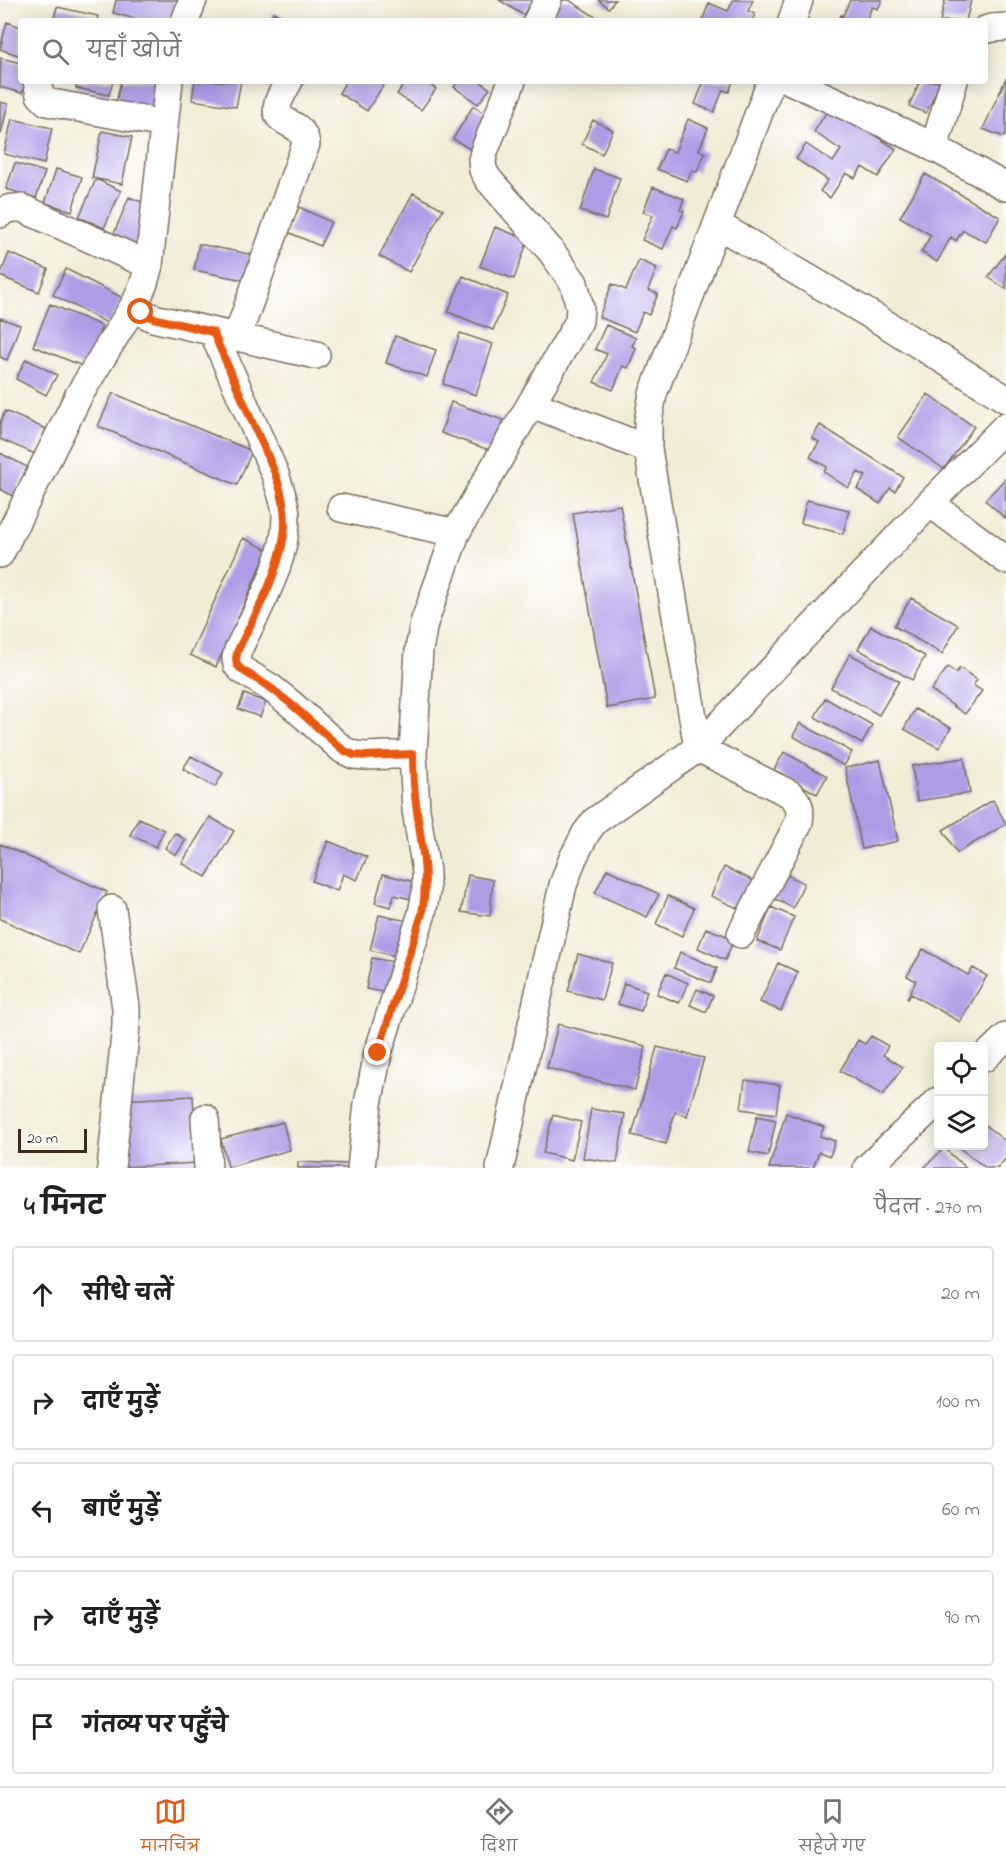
<!DOCTYPE html>
<html lang="hi">
<head>
<meta charset="utf-8">
<style>
	:root { --surface:#fff; --page:#f6f6f6; --text:#202124; --muted:#757577; --line:#e0e0e0; --accent:#ea580c }
	body { margin:0; font-family:"Indie Flower","Playpen Sans Deva",sans-serif; background:var(--page); color:var(--text) }
	.controls { position:absolute; right:18px; bottom:18px; display:grid; overflow:hidden; border-radius:6px; box-shadow:0 3px 15px #0003 }
	.controls button { width:54px; height:54px; display:grid; place-items:center; padding:0; border:0; border-bottom:2px solid var(--line); background:var(--surface); color:var(--text); font:30px sans-serif }
	.scale { position:absolute; left:18px; bottom:15px; width:69px; box-sizing:border-box; padding-left:6px; border:3px solid #3b2a1e; border-top:0; font-size:16px; line-height:21px; white-space:nowrap; color:#3b2a1e; -webkit-text-stroke:4px #fff; paint-order:stroke }
	.stop { position:absolute; width:18px; height:18px; margin:-14px; border:4px solid #ea580c; border-radius:50%; background:#fff }
	.stop.end { background:#ea580c; border-color:#fff; box-shadow:0 2px 6px #0008 }
	.list { margin:0; padding:0; list-style:none }
	h2 { display:flex; justify-content:space-between; align-items:center; height:78px; margin:0; padding:0 24px; font-size:26px }
	h2 small { font-size:20px; font-weight:400; color:var(--muted) }
	.list li { display:grid; grid-template-columns:39px 1fr auto; gap:18px; align-items:center; box-sizing:border-box; height:96px; margin:0 12px 12px; padding:0 12px; border:2px solid var(--line); border-radius:6px }
	.list b { display:block; font-size:22px; white-space:nowrap }
	.list em { font-size:20px; font-style:normal; color:var(--muted) }
	.icon { flex:none; width:33px; height:33px; fill:none; stroke:currentColor; stroke-width:2; stroke-linecap:round; stroke-linejoin:round }
	.map { position:relative; flex:none; width:1006px; height:1168px; overflow:hidden }
	.search { position:absolute; background:var(--surface); box-shadow:0 3px 15px #0003; left:18px; right:18px; top:18px; height:66px; display:flex; align-items:center; gap:15px; box-sizing:border-box; padding:0 21px; border-radius:6px; color:var(--muted); font-size:22px }
	.sheet { height:618px; background:var(--surface) }
	nav { display:flex; justify-content:space-around; align-items:center; box-sizing:border-box; height:84px; border-top:2px solid var(--line); background:var(--surface); font-size:16px; color:var(--muted) }
	nav a { display:grid; justify-items:center; gap:3px }
	nav .on { color:var(--accent) }
	.map>svg:first-child { display:block }
	.building { fill:#ad9ce6 }
	.lines { fill:none; stroke-linecap:round; stroke-linejoin:round }
	.minor-casing { stroke:#7b6e5e; stroke-width:30 }
	.minor { stroke:#fff; stroke-width:27 }
	.route { stroke:#ea580c; stroke-width:8 }
</style>
</head>
<body>
<div class="map">
<svg width="1006" height="1168" viewBox="0 0 1006 1168">
	<rect width="100%" height="100%" fill="#fff"/>
	<filter id="ink" filterUnits="userSpaceOnUse"><feTurbulence type="fractalNoise" baseFrequency=".0167" numOctaves="2"/><feDisplacementMap in="SourceGraphic" scale="12" xChannelSelector="R" yChannelSelector="G"/><feConvolveMatrix kernelMatrix="1 2 1 2 8 2 1 2 1" color-interpolation-filters="sRGB"/></filter>
	<filter id="wash" filterUnits="userSpaceOnUse"><feTurbulence type="fractalNoise" baseFrequency=".008" numOctaves="4" result="noise"/><feDisplacementMap in="SourceGraphic" scale="24" xChannelSelector="R" yChannelSelector="G"/><feGaussianBlur stdDeviation="1.35" result="paint"/><feColorMatrix in="noise" values="0 0 0 0 0 0 0 0 0 0 0 0 0 0 0 0 0 1.4 0 .05"/><feComposite in="paint" operator="in"/></filter>
	<g filter="url(#wash)">
		<rect width="100%" height="100%" fill="#f1ecd6"/>
		<g id="blocks">
			<path class="building" d="M116 0H182L177 21H144L113 13Z
				M499 0H533L523 15Z
				M556 0H569L602 21H552Z
				M598 0H615L609 8Z
				M733 0H753L748 11 755 14 752 21H702L709 3 728 11Z
				M850 0H882L878 9 872 7 867 18 873 21H838L841 15 843 16Z
				M945 0H971L966 21H940Z
				M57 7 98 16 97 21H53Z
				M273 12 292 21H269Z
				M7 22 21 27V56L0 49Z
				M1 58 21 63V81H26L22 93 0 87Z
				M1006 78V132L1004 137 983 129Z
				M77 81H113L109 95 76 88Z
				M121 81H156L153 111 116 103Z
				M195 81H241L236 107 192 100Z
				M346 81H386L367 111 339 93Z
				M406 81H424L436 89 421 110 397 94Z
				M458 81H479L490 89 478 104 454 87Z
				M704 81H733L729 92 723 90 714 112 695 104Z
				M920 81H941L926 113 909 106Z
				M0 102 8 104 1 134H0Z
				M473 106 495 120 475 152 453 139Z
				M830 106 896 149 878 177 862 167 855 178 846 173 830 198 820 191 828 180 796 159 806 144 833 162 841 150 814 132Z
				M12 119 52 128 44 164 4 154Z
				M688 119 708 128 699 150 705 153 697 172 692 170 687 181 657 169 666 149 675 152Z
				M593 120 613 130 602 154 582 144Z
				M102 131 132 137 122 184 92 178Z
				M15 163 45 172 36 198 6 189Z
				M56 169 82 177 72 211 45 203Z
				M594 169 620 178 606 220 580 211Z
				M925 174 1000 217 986 242 963 230 956 241 951 237 937 262 921 252 931 235 900 217Z
				M96 179 121 191 104 228 79 217Z
				M653 187 684 199 680 210 684 211 677 228 673 226 663 249 642 240 653 215 643 212Z
				M413 193 443 209 409 272 379 256Z
				M129 197 154 207 137 246 113 236Z
				M299 207 331 222 320 246 288 232Z
				M495 227 528 240 514 279 480 266Z
				M199 244 254 255 249 281 194 270Z
				M9 253 48 269 39 292 0 276Z
				M1006 253V289L988 277Z
				M639 260 657 268 648 290 658 294 649 315 643 312 635 332 599 317 612 284 626 290Z
				M66 269 123 298 109 324 53 295Z
				M463 276 508 295 493 330 448 312Z
				M50 304 102 326 85 367 33 346Z
				M0 318 20 325 7 360 0 357Z
				M606 325 636 338 632 346 636 348 628 368 623 366 613 390 594 382 607 354 595 349Z
				M460 333 493 344 476 395 443 384Z
				M395 336 436 350 427 377 386 363Z
				M26 359 57 375 46 395 16 379Z
				M113 393 252 451 237 485 98 426Z
				M928 394 974 427 944 469 898 437Z
				M451 402 503 420 492 451 441 433Z
				M5 411 46 429 35 454 0 439V423Z
				M820 425 903 477 895 491 890 488 880 504 857 489 866 476 858 472 848 488 824 472 827 467 810 457 819 442 812 438Z
				M0 453 29 468 13 496 0 489Z
				M1006 478 1005 505 1006 519 985 500Z
				M807 500 849 510 843 534 801 523Z
				M620 505 655 699 607 708 573 513Z
				M243 538 268 550 216 667 190 655Z
				M911 598 958 625 942 654 894 626Z
				M871 626 925 656 912 680 858 649Z
				M850 654 899 681 879 715 831 688Z
				M948 667 956 673 960 668 977 680 973 685 982 691 965 714 931 690Z
				M244 694 266 702 260 717 238 709Z
				M825 698 872 725 862 744 815 717Z
				M915 709 951 728 939 748 904 729Z
				M800 723 852 752 844 766 793 736Z
				M784 752 827 776 817 794 774 770Z
				M191 756 223 773 215 787 183 769Z
				M964 758 970 793 917 801 912 766Z
				M880 760 898 841 862 849 845 768Z
				M993 800 1006 824 957 853 943 830Z
				M210 817 234 831 206 877 182 863Z
				M139 818 164 830 156 847 130 835Z
				M175 833 186 840 176 855 165 848Z
				M328 841 367 857 357 880 343 874 337 891 312 881Z
				M0 844 107 892 79 954 0 919Z
				M724 867 761 884 748 913 711 896Z
				M607 869 659 894 647 917 595 893Z
				M781 872 804 883 793 908 769 896Z
				M383 874 415 882 411 899 394 895 391 907 375 903Z
				M468 875 493 880 490 916 461 912Z
				M668 896 694 908 682 936 656 924Z
				M771 907 794 917 780 950 757 941Z
				M379 915 408 921 399 957 370 950Z
				M706 928 734 939 725 960 698 948Z
				M923 949 968 975 973 968 987 976 960 1022 911 994 908 999 907 998 916 981 907 976Z
				M680 952 717 968 711 983 674 968Z
				M578 954 612 963 602 1000 568 991Z
				M372 958 400 963 393 994 366 989Z
				M778 963 798 972 781 1011 760 1002Z
				M666 973 688 983 679 1003 657 994Z
				M624 983 647 991 641 1011 618 1004Z
				M697 989 713 996 706 1012 690 1005Z
				M558 1024 646 1046 635 1090 547 1068Z
				M871 1036 888 1046 883 1055 903 1067 883 1095 840 1071 858 1040 865 1044Z
				M657 1047 704 1058 687 1116 675 1112 666 1144 632 1135Z
				M745 1080 780 1085 776 1114 741 1109Z
				M193 1096 197 1163 125 1167 121 1100Z
				M591 1109 625 1114 617 1163 583 1158Z
				M786 1113 824 1127 820 1136 835 1141 830 1156 819 1152 813 1168H769Z
				M553 1115 581 1122 572 1160 543 1153Z
				M757 1116 776 1120 768 1156 749 1152Z
				M283 1122 290 1150 228 1167 221 1139Z
				M984 1124 1006 1142V1158L998 1168H986L961 1149 964 1146H984Z
				M944 1148 966 1168H924Z
				M298 1162 349 1164V1168H298Z"/>
		</g>
	</g>
	<g filter="url(#ink)">
		<use href="#blocks" fill-opacity="0" stroke="#7b6e5e" stroke-width="1.5"/>
		<g class="lines">
			<g class="minor-casing">
				<path id="minor" d="M185 21 193 0
					M537 21 548 0
					M792 21 799 0
					M985 30 992 28 1006 27
					M37 81 40 95 47 102 164 124
					M791 81 926 143 1006 187
					M934 148 954 81
					M0 214C6 207 14 208 22 208L149 265 144 283 136 302 141 312 153 318 316 355
					M718 225 881 321 1006 399
					M149 265 169 81
					M213 332 275 474C279 487 285 501 286 514 287 562 258 608 238 650L236 658 237 665 242 670 271 688 291 704 343 750 354 755 366 756 413 754
					M237 337 306 144C302 117 272 128 278 103 280 96 285 88 289 81
					M532 404 648 449
					M930 503 1006 560
					M341 508 456 533 424 623 419 650 413 754 416 810 426 871V892L422 913 378 1053 368 1104 361 1168
					M456 533 579 321 580 308 574 283 551 251 488 179 483 170 482 160 485 149 512 81
					M0 554 79 395 136 302
					M741 934 799 822C801 809 800 803 790 794L698 748 648 449V421L653 394 771 81
					M984 1058 1006 1037
					M205 1118 208 1168
					M111 1168 126 1026V1008L112 909
					M500 1168 563 885 573 858 586 833 595 821 698 748 930 503 1006 426
					M867 1168 938 1101"/>
			</g>
			<use href="#minor" class="minor"/>
		</g>
	</g>
	<g class="lines" filter="url(#ink)">
		<path class="route" d="M141 312 153 318 213 332C225 360 238 388 250 417 266 453 290 494 284 535 278 576 256 613 238 650L236 658 237 665 242 670 271 688 291 704 343 750 354 755 366 756 413 754C413 773 414 792 417 811 422 849 429 875 422 914L378 1053"/>
	</g>
</svg>
<div class="controls">
<button><svg class="icon" aria-label="locate" viewBox="0 0 24 24"><circle cx="12" cy="12" r="6"/><path d="M12 2v4M12 18v4M2 12h4M18 12h4"/></svg></button>
<button><svg class="icon" aria-label="layers" viewBox="0 0 24 24"><path d="M12 4l9 5-9 5-9-5zM3 14l9 5 9-5"/></svg></button>
</div>
<div class="scale">20 m</div>
<div class="stop" style="left:141px;top:312px"></div>
<div class="stop end" style="left:378px;top:1053px"></div>
<div class="search"><svg class="icon" aria-label="search" viewBox="0 0 24 24"><circle cx="10" cy="10" r="6"/><path d="M15 15l6 6"/></svg>यहाँ खोजें</div>
</div>
<section class="sheet">
<h2>4 मिनट<small>पैदल · 270 m</small></h2>
<ul class="list">
<li><svg class="icon" aria-label="ahead" viewBox="0 0 24 24"><path d="M12 20V5M6 11l6-6 6 6"/></svg><div><b>सीधे चलें</b></div><em>20 m</em></li>
<li><svg class="icon" aria-label="right" viewBox="0 0 24 24"><path d="M7 20v-9h11M14 6l5 5-5 5"/></svg><div><b>दाएँ मुड़ें</b></div><em>100 m</em></li>
<li><svg class="icon" aria-label="left" viewBox="0 0 24 24"><path d="M17 20v-9H6M10 6l-5 5 5 5"/></svg><div><b>बाएँ मुड़ें</b></div><em>60 m</em></li>
<li><svg class="icon" aria-label="right" viewBox="0 0 24 24"><path d="M7 20v-9h11M14 6l5 5-5 5"/></svg><div><b>दाएँ मुड़ें</b></div><em>90 m</em></li>
<li><svg class="icon" aria-label="arrive" viewBox="0 0 24 24"><path d="M6 21V4h12l-3 4 3 4H6"/></svg><div><b>गंतव्य पर पहुँचे</b></div></li>
</ul>
</section>
<nav>
<a class="on"><svg class="icon" aria-label="map" viewBox="0 0 24 24"><path d="M3 6l6-2 6 2 6-2v14l-6 2-6-2-6 2zM9 4v14M15 6v14"/></svg>मानचित्र</a>
<a><svg class="icon" aria-label="directions" viewBox="0 0 24 24"><path d="M12 3l9 9-9 9-9-9zM9 14v-3h6M13 9l2 2-2 2"/></svg>दिशा</a>
<a><svg class="icon" aria-label="saved" viewBox="0 0 24 24"><path d="M7 4h10v16l-5-4-5 4z"/></svg>सहेजे गए</a>
</nav>
</body>
</html>
